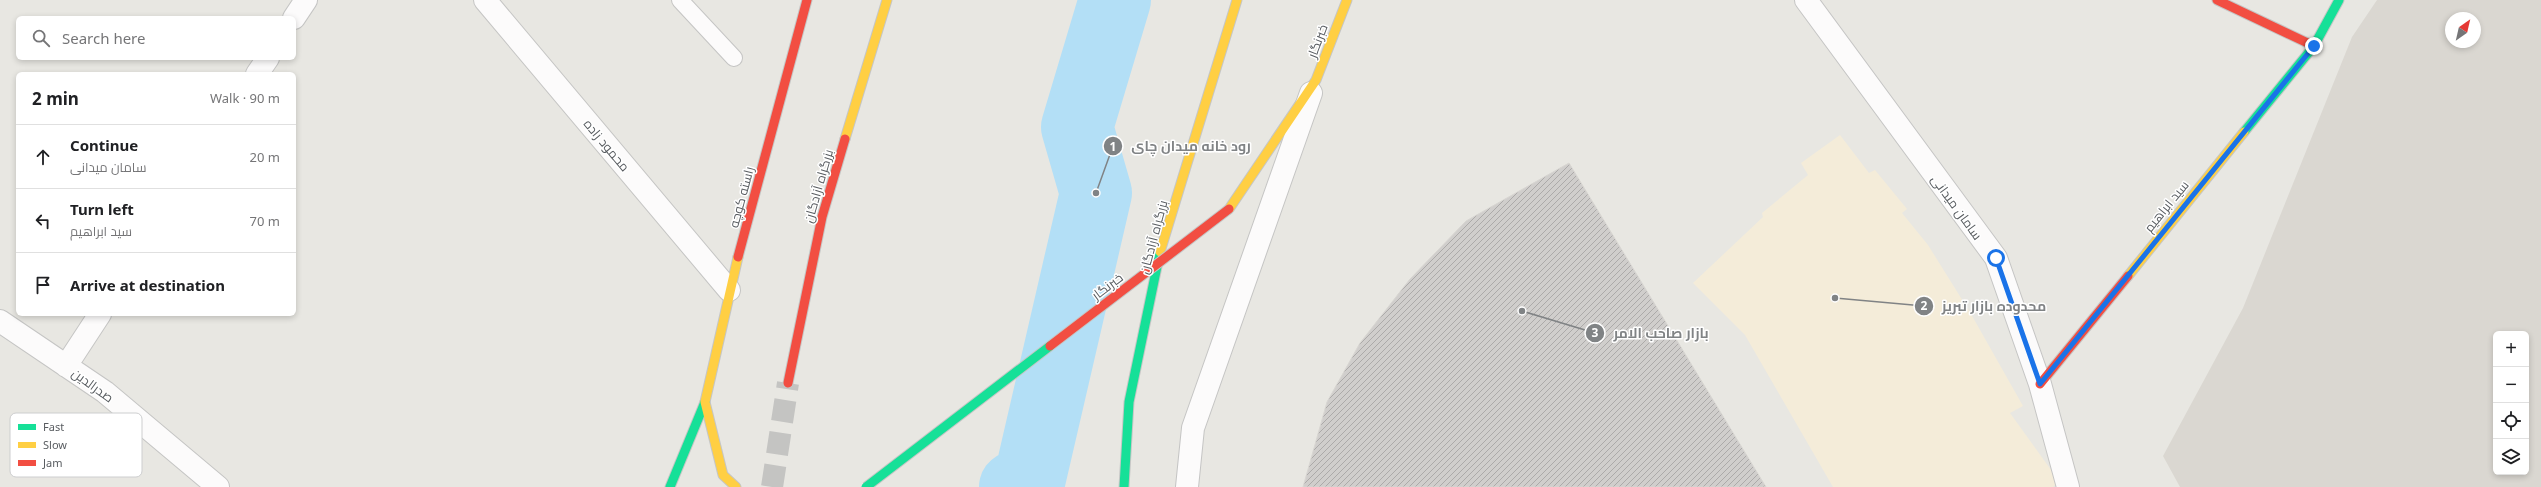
<!DOCTYPE html>
<html lang="en">
<head>
<meta charset="utf-8">
<style>
	:root { --surface:#fff; --page:#f2f2f2; --text:#202124; --muted:#757577; --line:#e0e0e0 }
	body { margin:0; font-family:"Noto Sans",Cairo,sans-serif; background:var(--page); color:var(--text) }
	.controls { position:absolute; right:12px; bottom:12px; display:grid; overflow:hidden; border-radius:6px; box-shadow:0 2px 6px #0003 }
	.controls button { width:36px; height:36px; display:grid; place-items:center; padding:0; border:0; border-bottom:1px solid var(--line); background:var(--surface); color:var(--text); font:20px sans-serif }
	.compass { position:absolute; left:2445px; top:12px; width:36px; height:36px; border-radius:50%; background:var(--surface); box-shadow:0 2px 6px #0003; rotate:34deg }
	.stop { position:absolute; width:12px; height:12px; margin:-9px; border:3px solid #1a73e8; border-radius:50%; background:#fff }
	.stop.end { background:#1a73e8; border-color:#fff; box-shadow:0 1px 4px #0008 }
	.list { margin:0; padding:0; list-style:none }
	h2 { display:flex; justify-content:space-between; align-items:center; height:52px; margin:0; padding:0 16px; font-size:17px }
	h2 small { font-size:13px; font-weight:400; color:var(--muted) }
	.list li { display:grid; grid-template-columns:26px 1fr auto; gap:12px; align-items:center; box-sizing:border-box; height:64px; padding:0 16px; border-top:1px solid var(--line) }
	.list b { display:block; font-size:15px; white-space:nowrap }
	.list p { margin:0; font-size:13px; white-space:nowrap; color:var(--muted) }
	.list em { font-size:13px; font-style:normal; color:var(--muted) }
	.icon { flex:none; width:22px; height:22px; fill:none; stroke:currentColor; stroke-width:2; stroke-linecap:round; stroke-linejoin:round }
	.map { position:relative; flex:none; width:2541px; height:487px; overflow:hidden }
	.search { position:absolute; background:var(--surface); box-shadow:0 2px 6px #0003; left:16px; top:16px; width:280px; height:44px; display:flex; align-items:center; gap:10px; box-sizing:border-box; padding:0 14px; border-radius:6px; color:var(--muted); font-size:15px }
	.panel { position:absolute; background:var(--surface); box-shadow:0 2px 6px #0003; left:16px; top:72px; width:280px; height:244px; border-radius:6px }
	.map>svg:first-child { display:block }
	.commercial { fill:#f4ecd9 }
	.education { fill:#dad7d1; fill-rule:evenodd }
	.lines { fill:none; stroke-linecap:round; stroke-linejoin:round }
	.river { stroke:#b3dff6; stroke-width:72 }
	.building { fill:url(#building-hatch); stroke:#d8d6d2 }
	.highway-tunnel { stroke:#c4c4c2; stroke-width:22; stroke-dasharray:22 11; stroke-linecap:butt }
	.lane-casing { stroke:#c5c5c4; stroke-width:18 }
	.street-casing { stroke:#c5c5c4; stroke-width:24 }
	.fast-casing { stroke:#c5c6c5; stroke-width:11 }
	.slow-casing { stroke:#c5c6c5; stroke-width:11 }
	.jam-casing { stroke:#c5c6c5; stroke-width:11 }
	.lane { stroke:#fcfbfb; stroke-width:16 }
	.street { stroke:#fcfbfb; stroke-width:22 }
	.fast { stroke:#16e098; stroke-width:9 }
	.slow { stroke:#ffcf43; stroke-width:9 }
	.jam { stroke:#f24e42; stroke-width:9 }
	.fast-bridge-casing { stroke:#c5c6c5; stroke-width:11; stroke-linecap:butt }
	.jam-bridge-casing { stroke:#c5c6c5; stroke-width:11; stroke-linecap:butt }
	.fast-bridge { stroke:#16e098; stroke-width:9 }
	.jam-bridge { stroke:#f24e42; stroke-width:9 }
	.route { stroke:#1a73e8; stroke-width:5 }
	.labels { text-anchor:middle; dominant-baseline:central; stroke-width:3; stroke-linejoin:round; paint-order:stroke }
	.street-label { font-size:13px; fill:#585c60; stroke:#fff }
	.key { fill:#fff; stroke:#cdcecf; stroke-width:1 }
	.key-label { font-size:11px; fill:#585c60 }
	.leader { fill:none; stroke:#808385; stroke-width:1.5 }
	.callout-dot { fill:#808385; stroke:#fff; stroke-width:1.5 }
	.mark-label { font-size:12px; text-anchor:middle; font-weight:bold; fill:#fff }
	.callout-label { font-size:14px; text-anchor:middle; font-weight:bold; fill:#808385; stroke:#fff; stroke-width:3; stroke-linejoin:round; paint-order:stroke }
</style>
</head>
<body>
<div class="map">
<svg width="2541" height="487" viewBox="0 0 2541 487">
	<defs>
		<pattern id="building-hatch" width="6" height="6" patternUnits="userSpaceOnUse"><rect width="6" height="6" fill="#d0cecc"/><path d="M-1 1l2-2M0 6l6-6M5 7l2-2" fill="none" stroke="#acaaa9"/></pattern>
	</defs>
	<rect width="100%" height="100%" fill="#e8e7e2"/>
	<path class="commercial" d="M1840 135 1869 173 1875 170 1907 209 1902 213 1928 245 1971 314 2023 406 2010 413 2059 481 2053 487H1833L1745 335 1693 283 1763 217 1762 213 1808 175 1801 163Z"/>
	<path class="education" d="M2377 0H2541V487H2180L2163 456 2243 308 2352 37ZM2451 18H2475V42H2451ZM2496 334H2526V472H2496Z"/>
	<g class="lines">
		<path class="river" d="M1015 487 1030 478 1096 193 1077 127 1115 0"/>
	</g>
	<path class="building" d="M1569 163 1766 487H1303L1327 402 1360 343 1410 279 1466 221Z"/>
	<g class="lines">
		<path class="highway-tunnel" d="M772 487 788 383"/>
		<g class="lane-casing">
			<path id="lane" d="M680 0 734 58"/>
		</g>
		<g class="street-casing">
			<path id="street" d="M485 0 729 290
				M1806 0 1996 258 2040 384 2068 487
				M294 18 306 0
				M257 74 268 58
				M0 321 105 392 218 487
				M66 366 100 314
				M1187 487 1193 428 1311 93"/>
		</g>
		<g class="fast-casing">
			<path id="fast" d="M2244 132 2314 46 2339 0
				M670 487 705 402
				M1124 487 1129 402 1160 252"/>
		</g>
		<g class="slow-casing">
			<path id="slow" d="M845 139 887 0
				M1229 209 1316 80 1347 0
				M1160 252 1237 0
				M2128 276 2244 132
				M736 487 723 475 705 402 738 257"/>
		</g>
		<g class="jam-casing">
			<path id="jam" d="M2217 0 2314 46
				M738 257 807 0
				M788 383 822 217 845 139
				M2040 384 2128 276"/>
		</g>
		<use href="#lane" class="lane"/>
		<use href="#street" class="street"/>
		<use href="#fast" class="fast"/>
		<use href="#slow" class="slow"/>
		<use href="#jam" class="jam"/>
		<g class="fast-bridge-casing">
			<path id="fast-bridge" d="M866 487 1050 346"/>
		</g>
		<g class="jam-bridge-casing">
			<path id="jam-bridge" d="M1050 346 1229 209"/>
		</g>
		<use href="#fast-bridge" class="fast-bridge"/>
		<use href="#jam-bridge" class="jam-bridge"/>
	</g>
	<g class="lines">
		<path class="route" d="M1996 258 2040 384 2314 46"/>
	</g>
	<g class="labels">
		<g class="street-label">
			<text transform="translate(1317 41) rotate(-69)">خبرنگار</text>
			<text transform="translate(607 145) rotate(50)">محمود زاده</text>
			<text transform="translate(818 186) rotate(-74)">بزرگراه آزادگان</text>
			<text transform="translate(741 197) rotate(-75)">راسته کوچه</text>
			<text transform="translate(2166 206) rotate(-51)">سید ابراهیم</text>
			<text transform="translate(1957 207) rotate(54)">سامان میدانی</text>
			<text transform="translate(1153 237) rotate(-75)">بزرگراه آزادگان</text>
			<text transform="translate(1107 286) rotate(-37)">خبرنگار</text>
			<text transform="translate(93 385) rotate(36)">صدرالدین</text>
		</g>
	</g>
	<rect x="10" y="413" width="132" height="64" rx="6" class="key"/>
	<rect x="18" y="424" width="18" height="6" fill="#16e098"/>
	<rect x="18" y="442" width="18" height="6" fill="#ffcf43"/>
	<rect x="18" y="460" width="18" height="6" fill="#f24e42"/>
	<g class="key-label">
		<text x="43" y="431">Fast</text>
		<text x="43" y="449">Slow</text>
		<text x="43" y="467">Jam</text>
	</g>
	<path class="leader" d="M1096 193L1113 146M1835 298L1924 306M1522 311L1595 333"/>
	<g class="callout-dot">
		<circle cx="1096" cy="193" r="4"/>
		<circle cx="1835" cy="298" r="4"/>
		<circle cx="1522" cy="311" r="4"/>
		<circle cx="1113" cy="146" r="10"/>
		<circle cx="1924" cy="306" r="10"/>
		<circle cx="1595" cy="333" r="10"/>
	</g>
	<g class="mark-label">
		<text x="1113" y="151">1</text>
		<text x="1924" y="310">2</text>
		<text x="1595" y="337">3</text>
	</g>
	<g class="callout-label">
		<text x="1191" y="151">رود خانه میدان چای</text>
		<text x="1994" y="311">محدوده بازار تبریز</text>
		<text x="1661" y="338">بازار صاحب الامر</text>
	</g>
</svg>
<div class="controls">
<button>+</button>
<button>−</button>
<button><svg class="icon" aria-label="locate" viewBox="0 0 24 24"><circle cx="12" cy="12" r="6"/><path d="M12 2v4M12 18v4M2 12h4M18 12h4"/></svg></button>
<button><svg class="icon" aria-label="layers" viewBox="0 0 24 24"><path d="M12 4l9 5-9 5-9-5zM3 14l9 5 9-5"/></svg></button>
</div>
<svg class="compass" viewBox="-18 -18 36 36"><path d="M0-13l5 13h-10z" fill="#e53935"/><path d="M0 13l5-13h-10z" fill="#757577"/></svg>
<div class="stop" style="left:1996px;top:258px"></div>
<div class="stop end" style="left:2314px;top:46px"></div>
<div class="search"><svg class="icon" aria-label="search" viewBox="0 0 24 24"><circle cx="10" cy="10" r="6"/><path d="M15 15l6 6"/></svg>Search here</div>
<section class="panel">
<h2>2 min<small>Walk · 90 m</small></h2>
<ul class="list">
<li><svg class="icon" aria-label="ahead" viewBox="0 0 24 24"><path d="M12 20V5M6 11l6-6 6 6"/></svg><div><b>Continue</b><p>سامان میدانی</p></div><em>20 m</em></li>
<li><svg class="icon" aria-label="left" viewBox="0 0 24 24"><path d="M17 20v-9H6M10 6l-5 5 5 5"/></svg><div><b>Turn left</b><p>سید ابراهیم</p></div><em>70 m</em></li>
<li><svg class="icon" aria-label="arrive" viewBox="0 0 24 24"><path d="M6 21V4h12l-3 4 3 4H6"/></svg><div><b>Arrive at destination</b></div></li>
</ul>
</section>
</div>
</body>
</html>
